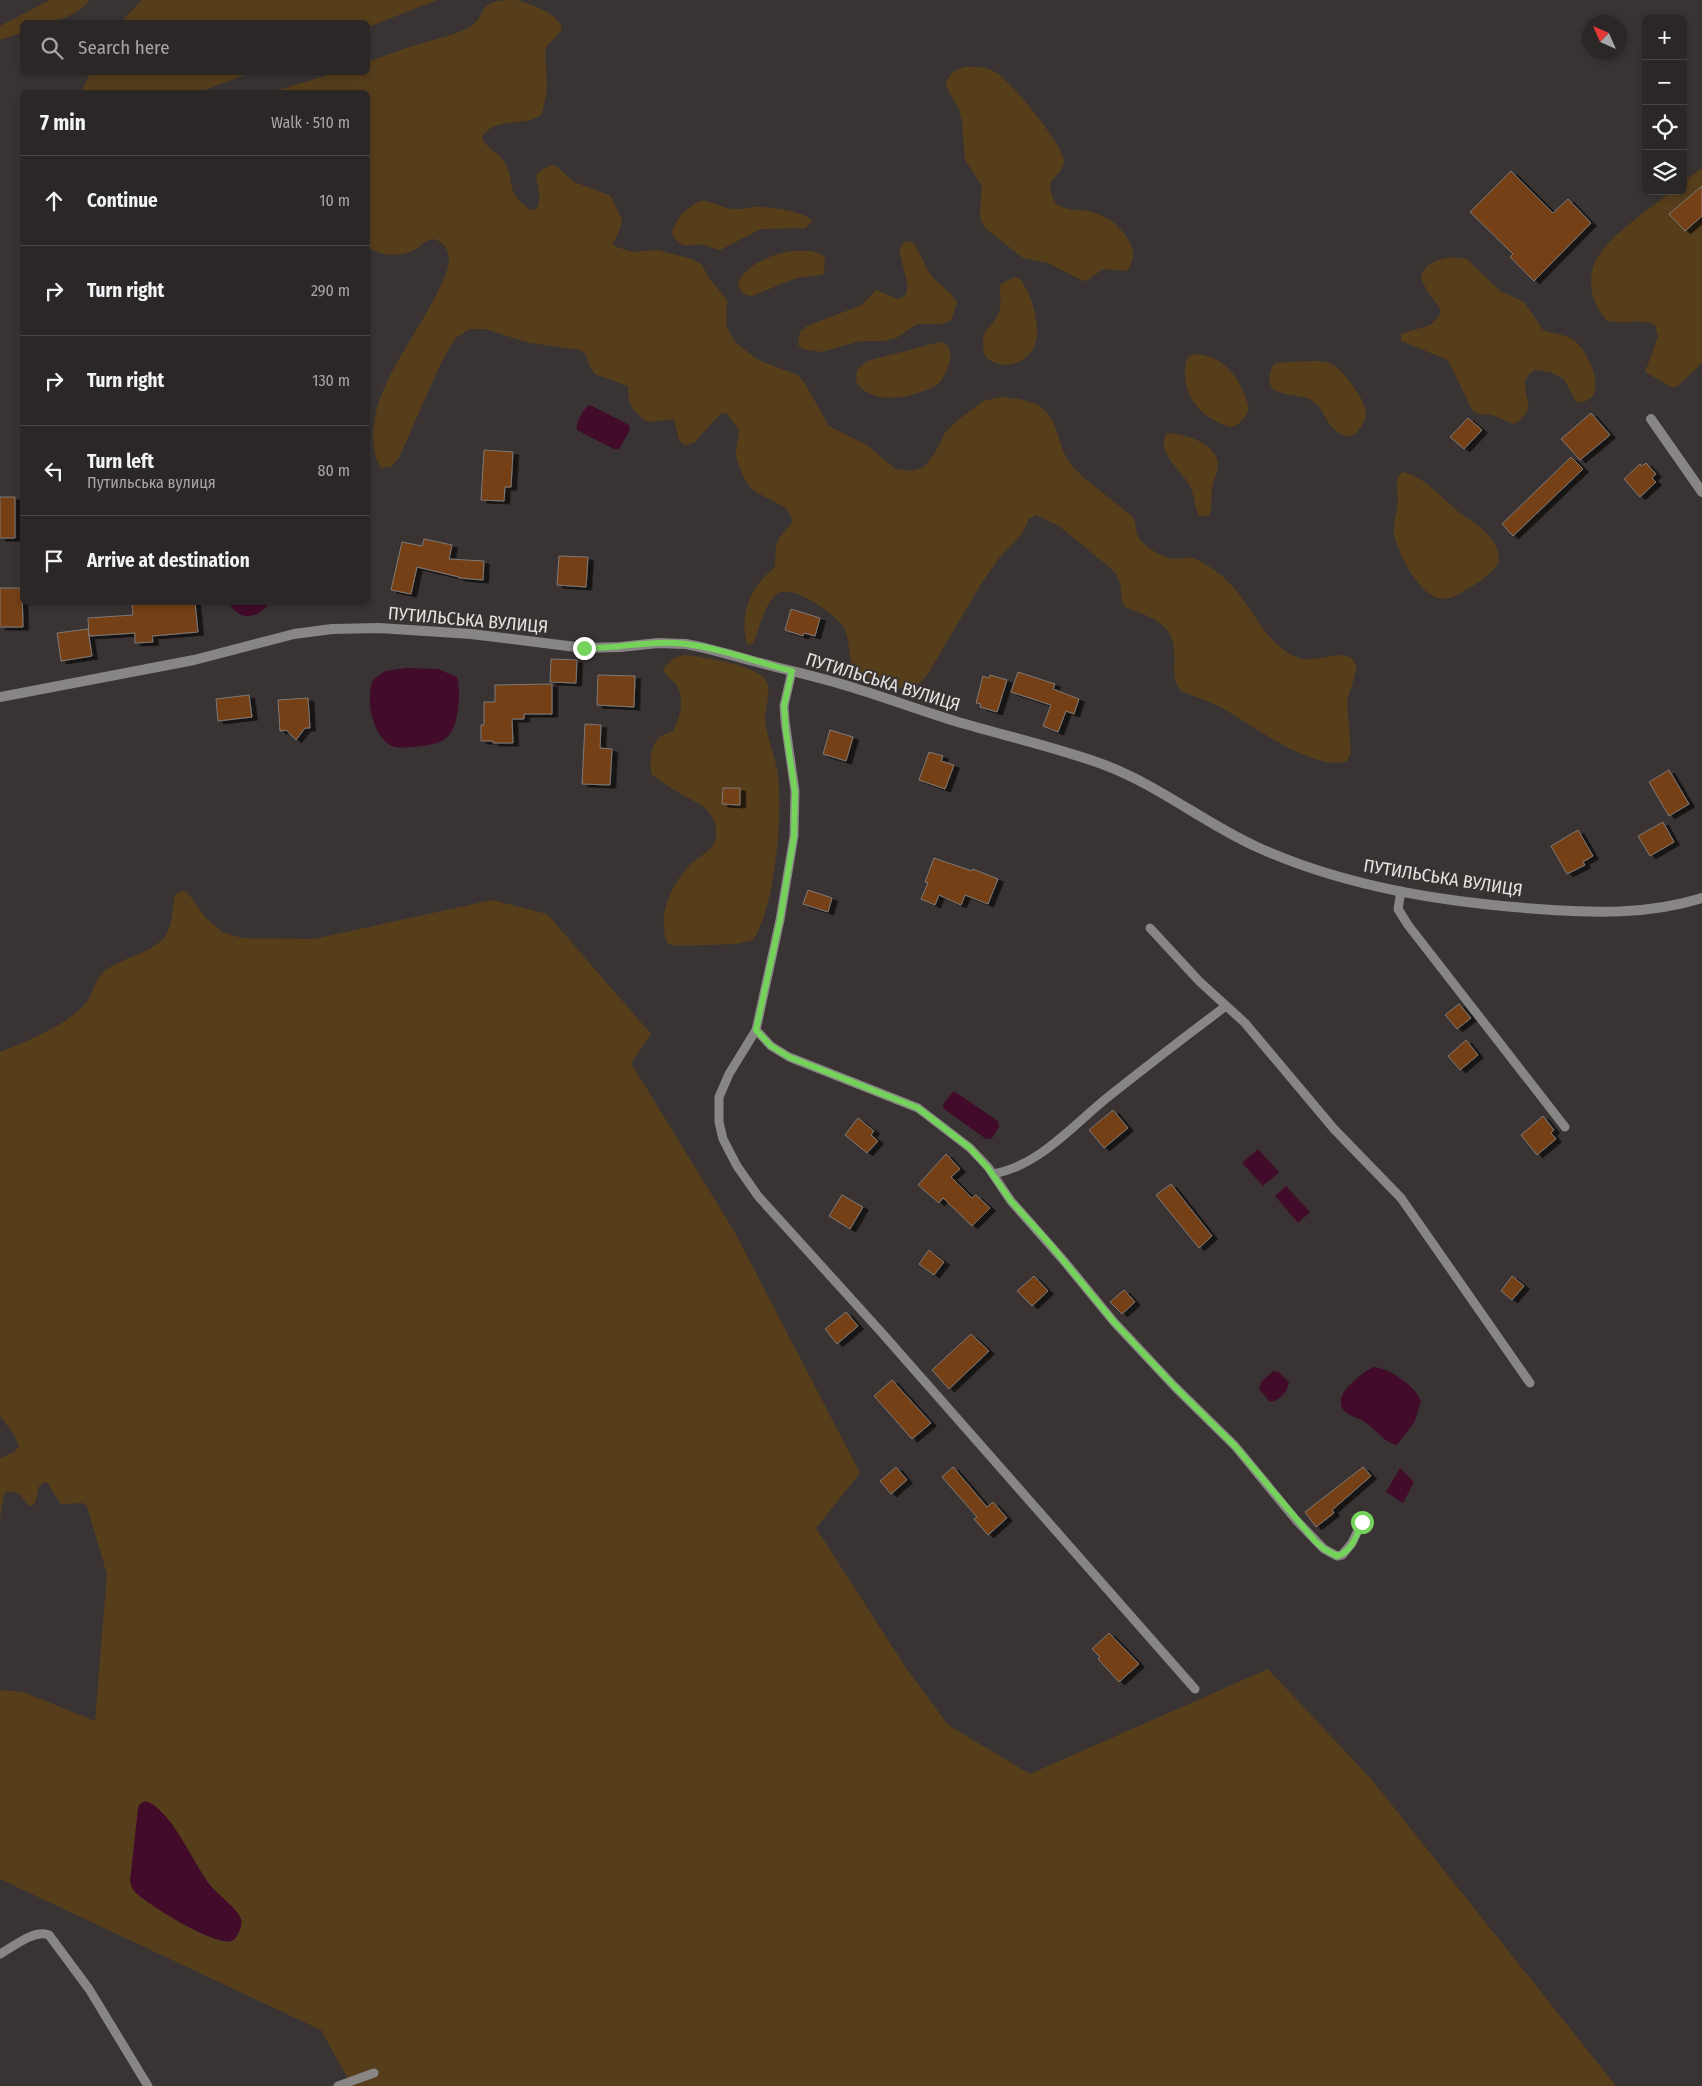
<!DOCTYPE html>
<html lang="en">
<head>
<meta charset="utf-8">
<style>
	:root { --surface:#2b2726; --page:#332f2e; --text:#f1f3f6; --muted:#a6a5a7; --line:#474443 }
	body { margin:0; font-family:"Fira Sans Condensed",sans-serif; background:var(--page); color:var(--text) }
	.controls { position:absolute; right:15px; top:15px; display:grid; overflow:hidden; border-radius:8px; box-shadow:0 2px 8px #0003 }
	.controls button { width:45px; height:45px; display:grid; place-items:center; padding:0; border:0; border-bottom:1px solid var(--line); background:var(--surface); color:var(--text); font:25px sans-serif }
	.compass { position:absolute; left:1582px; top:15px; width:45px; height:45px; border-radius:50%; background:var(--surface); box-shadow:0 2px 8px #0003; rotate:315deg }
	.stop { position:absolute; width:15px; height:15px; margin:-11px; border:4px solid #75d25b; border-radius:50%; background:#fff }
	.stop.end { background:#75d25b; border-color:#fff; box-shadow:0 1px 5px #0008 }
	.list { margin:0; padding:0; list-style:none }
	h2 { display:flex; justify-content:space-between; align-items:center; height:65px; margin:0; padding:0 20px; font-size:21px }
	h2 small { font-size:16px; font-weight:400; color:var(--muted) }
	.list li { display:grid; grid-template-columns:32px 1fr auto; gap:15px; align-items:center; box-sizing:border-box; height:90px; padding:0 20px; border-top:1px solid var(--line) }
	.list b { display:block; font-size:19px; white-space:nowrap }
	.list p { margin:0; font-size:16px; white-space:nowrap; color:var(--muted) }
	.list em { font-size:16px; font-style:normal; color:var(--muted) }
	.icon { flex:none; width:28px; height:28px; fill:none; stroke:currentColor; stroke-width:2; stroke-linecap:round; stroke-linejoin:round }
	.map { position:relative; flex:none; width:1702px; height:2086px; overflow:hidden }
	.search { position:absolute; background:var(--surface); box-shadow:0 2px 8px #0003; left:20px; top:20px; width:350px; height:55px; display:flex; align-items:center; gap:12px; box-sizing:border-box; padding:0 18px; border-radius:8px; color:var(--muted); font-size:19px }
	.panel { position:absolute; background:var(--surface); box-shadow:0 2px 8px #0003; left:20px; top:90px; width:350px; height:515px; border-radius:8px }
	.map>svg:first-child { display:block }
	.green { fill:#563e1b; fill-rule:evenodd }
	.water { fill:#420b2a }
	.building { fill:#744018; stroke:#7e7976; filter:url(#shadow) }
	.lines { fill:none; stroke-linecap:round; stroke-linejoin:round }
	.service { stroke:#888585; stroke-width:9 }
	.minor { stroke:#888585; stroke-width:10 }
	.route { stroke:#75d25b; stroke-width:6 }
	.labels { text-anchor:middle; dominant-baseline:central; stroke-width:4; stroke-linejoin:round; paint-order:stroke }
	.street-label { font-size:18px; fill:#e6e2e1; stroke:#393433 }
</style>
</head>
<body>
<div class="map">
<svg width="1702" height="2086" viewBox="0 0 1702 2086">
	<defs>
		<filter id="shadow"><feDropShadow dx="5.5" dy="3" stdDeviation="0" flood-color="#0009"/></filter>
	</defs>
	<rect width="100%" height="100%" fill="#393433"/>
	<path class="green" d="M50 0H90C70 22 50 22 22 22V33L0 40V26Z
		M142 0H437L368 27V22H121Z
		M516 0C530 4 560 13 562 30L547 46 545 51 547 90 542 114C526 128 493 116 482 137 484 147 497 151 503 160 517 180 502 191 531 210L537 209 540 199 536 176 541 170 552 165 556 166 574 182 609 195 613 200 622 220 620 230 613 243 614 246 632 252 657 250 692 259 702 265 709 278 727 300 726 325 735 342 758 360 798 375 804 382 829 426 867 445 895 469 911 471 924 467 935 453 945 433 953 424 983 401 1001 397 1019 399 1038 405 1045 411 1053 421 1064 453 1072 466 1083 477 1133 517C1137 524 1135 532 1139 538 1146 548 1163 558 1174 559 1181 559 1187 557 1193 558 1203 561 1214 570 1222 576 1250 599 1262 642 1296 657 1314 665 1335 649 1352 658L1357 668 1347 701 1351 752 1347 761C1314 772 1252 725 1224 709 1210 701 1195 697 1181 691 1164 669 1188 643 1158 622 1149 615 1136 612 1125 607 1118 596 1125 586 1114 571L1059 526 1036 515 1029 519 1022 534 999 558 981 584 929 672C925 677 920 685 912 687 899 691 860 678 853 666 847 653 851 637 842 625 833 613 791 583 777 594 764 604 760 628 754 642L748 645C740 629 746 601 756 587 761 579 769 573 775 566L776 546 779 538 792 523C794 502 756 499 747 483 742 474 735 460 736 450 737 443 739 437 739 430L726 413 720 414 694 443 685 445 679 440 674 419 650 422 644 420 632 408 629 401 628 386 595 374 590 367 586 355 581 350 530 343 485 329H470L457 337 452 344 440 365 399 458 391 467 381 468C370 452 372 423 378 405 391 364 420 329 438 291 443 281 449 270 449 259 449 249 443 242 434 239 426 239 421 246 414 250 399 258 382 255 368 248V92H271L336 73 368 72V62C385 56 402 49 419 44 435 39 453 36 468 28 491 16 471 0 516 0Z
		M965 67C975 67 986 66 995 72 1010 80 1063 144 1064 161 1064 170 1054 176 1050 184 1051 192 1052 200 1058 205 1065 209 1073 210 1081 210 1103 213 1119 222 1130 243 1135 253 1134 262 1127 271L1103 269 1088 280 1083 281 1048 263 1023 258 985 228 981 220 980 212 982 186 965 160 962 122 959 109 946 86C947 75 954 70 965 67Z
		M91 72H250V73L199 92H81Z
		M1702 168V363L1678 386 1673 388 1645 372 1658 337 1655 325C1641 317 1622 326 1606 320 1591 303 1585 276 1599 255 1611 235 1652 207 1672 191H1683V182Z
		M700 201C712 200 721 208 733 209 740 210 746 208 753 207 766 206 805 211 812 221L805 228 761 229 720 250C714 249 709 246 704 245 688 242 684 253 672 234 673 221 688 206 700 201Z
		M905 241 914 243 931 276 951 294 957 302 952 319 948 322 941 324H917L896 338 884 341H861L821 352 803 349 798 345 800 332 807 326 862 305 876 290 898 299 905 296 908 287 899 250Z
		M791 251H811L821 254 825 259 824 273 822 275 796 278 752 296 743 294 738 285C741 266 775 253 791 251Z
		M1452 257 1467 259 1500 291 1524 302 1543 330C1553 334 1568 334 1576 342 1590 354 1612 404 1576 402L1564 379 1550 372 1536 370 1530 373 1525 381C1524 400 1537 407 1517 422L1513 424 1492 415 1480 414 1474 412 1470 406 1448 360 1401 341V334L1430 325 1440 315V308L1427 291 1421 278C1425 262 1437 260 1452 257Z
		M1014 277 1019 278C1031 292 1038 318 1037 336 1034 363 1003 374 985 356 978 326 991 332 999 312 1003 303 998 293 1001 284Z
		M940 342 948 346C951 353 951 357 949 364 947 370 944 377 940 382 936 386 929 389 924 391 901 399 872 404 856 382L857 370 867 361Z
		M1194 354C1225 355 1243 381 1249 409 1246 418 1239 426 1230 427 1205 419 1186 402 1185 375 1185 368 1185 362 1189 356Z
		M1287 362C1300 362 1317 359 1329 363 1343 368 1367 401 1366 415 1365 423 1359 430 1354 435L1345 436C1325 427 1328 414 1314 402 1298 389 1258 404 1273 365L1276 363Z
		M1167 433C1184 434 1215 442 1218 463 1219 471 1213 481 1212 489 1210 498 1214 509 1208 516L1198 515C1195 506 1194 496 1191 488 1184 472 1154 452 1167 433Z
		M1403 472C1427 478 1441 498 1460 513 1470 520 1482 527 1490 537 1496 544 1499 552 1499 562 1492 573 1482 580 1471 587 1462 592 1453 599 1443 599 1420 598 1398 554 1394 534 1392 523 1398 512 1398 500 1398 490 1393 478 1403 472Z
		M685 655C702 657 758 665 766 681 772 692 765 707 765 718 766 736 774 752 777 770 784 809 775 908 753 940L736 944 676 946 667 943C657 914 671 884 692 863 697 858 705 854 710 849 721 837 716 817 705 808 699 803 691 800 685 796 673 790 663 783 652 775 649 764 650 743 661 736 664 734 669 733 673 731 679 720 685 701 678 688 675 680 666 678 663 669L674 658Z
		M182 891 188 893 205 917 222 932 242 938 314 939 492 900 547 914 651 1034 631 1063 734 1231 860 1473 816 1528 906 1668 948 1725 1030 1774 1268 1669 1372 1780 1616 2086H352L321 2030 0 1879V1690L23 1692 95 1721 107 1574 87 1506 83 1503 61 1504 48 1484 45 1482 39 1486 35 1503 32 1506 29 1505 18 1493 6 1491 4 1495 0 1518V1458L14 1452 19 1446 15 1436 0 1416V1052C27 1041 64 1027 84 1005 94 995 93 980 106 970 121 959 153 951 163 939 173 928 172 909 175 895ZM153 1804 172 1824 209 1884 241 1919 239 1930 230 1942C208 1943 153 1907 135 1892Z"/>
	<path class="water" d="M590 405 629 425 630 430 619 449H614L577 430C576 422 583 408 590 405Z
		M229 603H270C257 618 241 623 229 603Z
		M406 668 438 669 457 677C460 686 459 698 458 708 454 740 445 743 415 747 408 747 399 749 392 746 372 736 365 699 373 680L385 671Z
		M954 1091 998 1121 999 1127 992 1138 986 1139 944 1109 943 1104Z
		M1258 1149 1279 1172 1263 1186 1242 1163Z
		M1286 1186 1310 1212 1298 1223 1275 1196Z
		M1374 1367C1390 1368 1416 1387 1421 1401L1415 1421 1397 1445C1384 1443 1376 1429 1365 1422 1357 1417 1347 1416 1342 1408 1341 1403 1340 1400 1342 1396 1345 1387 1365 1370 1374 1367Z
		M1273 1371 1279 1372 1289 1382C1288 1392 1280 1400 1270 1402L1259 1389 1261 1382Z
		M1400 1468 1414 1482 1403 1503 1386 1492Z
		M145 1801C171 1808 193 1864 210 1885 217 1894 238 1909 241 1919 243 1926 238 1935 234 1940 218 1949 147 1904 135 1892 132 1889 131 1885 130 1881L138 1808 140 1804Z"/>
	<path class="building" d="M1511 171 1553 213 1568 199 1591 223 1534 281 1510 257 1513 254 1470 212Z
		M1702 186V216L1685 231 1669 214Z
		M1591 413 1610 435 1580 460 1561 439Z
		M1468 418 1482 430 1464 449 1450 437Z
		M484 450 513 452 511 487H505L504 501 481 500Z
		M1571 457 1583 469 1513 536 1502 524Z
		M1646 463 1656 474 1652 478 1656 482 1640 497 1624 479 1640 464 1642 466Z
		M0 497H15V538H0Z
		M424 539 452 545 449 559 484 561 483 580 459 578V577L417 567 411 594 391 590 402 542 422 546Z
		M559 556 588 557 586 587 557 585Z
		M0 588H22L23 627H0Z
		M195 602 198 632 152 636 153 642 135 643V633L89 636 92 656 61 661 57 633 88 629 89 636 88 618 133 615 132 603Z
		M791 609 820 618 815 636 804 633 803 636 785 630Z
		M551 659 577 660 576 683 550 682Z
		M1018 672 1055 684 1053 689 1079 699 1074 714 1066 711 1058 732 1043 726 1051 705 1011 692Z
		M598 675 635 676 634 707 597 705Z
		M990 675 1007 680 997 712 980 707 981 704 976 703 983 676 989 678Z
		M552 684V714H524V719H512L513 743H493V741H481V725H484V702H495V685Z
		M249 695 252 717 218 721 216 699Z
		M308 698 310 728H305L296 740 286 730 280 731 278 700Z
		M585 724 601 725 600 748 612 749 610 785 582 784Z
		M830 730 853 737 846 761 823 754Z
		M929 752 943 756 941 761 954 765 945 789 919 780Z
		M1669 770 1689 804 1669 816 1649 782Z
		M723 788H740V805L722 804Z
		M1663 822 1674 842 1650 856 1638 836Z
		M1578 830 1593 856 1583 862 1585 865 1567 874 1551 846Z
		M934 858 972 871 973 869 998 879 988 904 965 895 961 905 939 895 935 905 921 899 928 883 925 882Z
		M808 890 832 898 828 912 803 904Z
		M1459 1004 1471 1018 1457 1029 1445 1015Z
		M1466 1040 1478 1055 1460 1070 1448 1056Z
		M1113 1110 1128 1128 1104 1148 1089 1130Z
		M1543 1116 1554 1130 1551 1133 1556 1139 1537 1155 1521 1135Z
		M858 1118 874 1131 871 1135 878 1141 867 1153 845 1135Z
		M946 1154 960 1169 951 1177 972 1198 976 1195 990 1208 972 1226 943 1198 939 1203 918 1185Z
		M1171 1184 1212 1236 1199 1248 1156 1195Z
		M842 1195 863 1207 850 1229 829 1216Z
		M929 1250 944 1262 934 1275 919 1264Z
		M1034 1276 1048 1291 1032 1306 1017 1291Z
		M1512 1276 1524 1286 1512 1300 1501 1291Z
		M1124 1290 1135 1302 1122 1314 1110 1302Z
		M846 1312 858 1326 837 1344 825 1329Z
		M971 1334 989 1351 949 1389 932 1370Z
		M892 1380 931 1423 912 1439 874 1396Z
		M896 1467 907 1480 891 1494 880 1481Z
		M953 1467 987 1507 993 1502 1007 1518 988 1535 974 1519 977 1517 942 1477Z
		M1363 1467 1371 1476 1332 1510 1334 1513 1316 1527 1305 1512Z
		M1109 1633 1139 1664 1119 1682 1098 1659 1100 1657 1092 1649Z"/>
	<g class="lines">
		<path class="service" d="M792 671 784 706 785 721 795 791 794 836 780 920 756 1030 771 1046 789 1057 918 1108 970 1148 988 1167 1011 1201 1064 1261 1114 1322 1175 1387 1235 1446 1296 1520 1324 1549 1337 1556 1342 1555 1352 1543 1362 1522
			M1401 891 1398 909 1408 925 1565 1127
			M1150 928 1199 981 1245 1023 1334 1129 1401 1198 1530 1383
			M756 1030 729 1074 719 1097V1122L723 1139 737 1166 758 1196 882 1333 1195 1689
			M993 1174C1039 1166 1073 1125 1108 1097 1147 1066 1186 1036 1226 1006
			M0 1954C13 1947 34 1929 49 1935L89 1989 148 2086
			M338 2086 374 2073"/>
		<path class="minor" d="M1651 419 1702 492
			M0 697 194 660 294 634 332 629 379 628 471 634 584 648 620 647 658 643 686 644C708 648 731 655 753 661 786 670 819 677 851 687 887 698 922 711 958 722 1006 736 1055 747 1102 764 1157 784 1204 823 1257 847 1345 887 1443 902 1538 909 1593 913 1648 915 1702 898"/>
	</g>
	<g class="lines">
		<path class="route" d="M584 648C615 649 645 641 676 643 711 645 757 662 792 671L784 706 786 731 795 792 794 836 780 920 756 1030 771 1046 789 1057 918 1108 970 1148 988 1168 1011 1201 1049 1243 1114 1322 1175 1387 1235 1446 1315 1541 1324 1549 1337 1556C1352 1552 1357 1534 1362 1522"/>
	</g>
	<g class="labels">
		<g class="street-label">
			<text transform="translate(468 620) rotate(5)">ПУТИЛЬСЬКА ВУЛИЦЯ</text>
			<text transform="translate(883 682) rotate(17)">ПУТИЛЬСЬКА ВУЛИЦЯ</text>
			<text transform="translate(1443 878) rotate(9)">ПУТИЛЬСЬКА ВУЛИЦЯ</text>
		</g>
	</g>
</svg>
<div class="controls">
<button>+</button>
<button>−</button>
<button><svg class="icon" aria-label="locate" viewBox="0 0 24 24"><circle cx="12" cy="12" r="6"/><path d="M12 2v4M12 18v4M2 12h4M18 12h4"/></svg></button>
<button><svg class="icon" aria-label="layers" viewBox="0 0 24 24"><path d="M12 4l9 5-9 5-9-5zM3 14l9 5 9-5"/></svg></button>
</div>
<svg class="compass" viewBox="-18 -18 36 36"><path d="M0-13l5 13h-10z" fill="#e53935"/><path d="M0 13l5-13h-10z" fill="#a6a5a7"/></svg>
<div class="stop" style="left:1362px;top:1522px"></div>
<div class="stop end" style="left:584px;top:648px"></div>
<div class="search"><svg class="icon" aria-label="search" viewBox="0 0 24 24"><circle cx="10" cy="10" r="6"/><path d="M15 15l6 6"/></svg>Search here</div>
<section class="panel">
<h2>7 min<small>Walk · 510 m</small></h2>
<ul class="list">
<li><svg class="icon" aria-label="ahead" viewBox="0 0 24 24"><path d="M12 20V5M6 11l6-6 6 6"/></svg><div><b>Continue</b></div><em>10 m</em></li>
<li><svg class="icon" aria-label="right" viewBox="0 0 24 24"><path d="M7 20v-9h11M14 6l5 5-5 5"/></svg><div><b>Turn right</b></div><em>290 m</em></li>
<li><svg class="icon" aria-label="right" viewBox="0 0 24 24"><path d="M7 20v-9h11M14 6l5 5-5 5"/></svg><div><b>Turn right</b></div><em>130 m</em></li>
<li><svg class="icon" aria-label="left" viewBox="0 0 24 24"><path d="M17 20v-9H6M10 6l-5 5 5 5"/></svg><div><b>Turn left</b><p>Путильська вулиця</p></div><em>80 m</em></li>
<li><svg class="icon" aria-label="arrive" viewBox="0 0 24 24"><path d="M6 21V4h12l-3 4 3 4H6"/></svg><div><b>Arrive at destination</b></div></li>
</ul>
</section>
</div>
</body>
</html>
